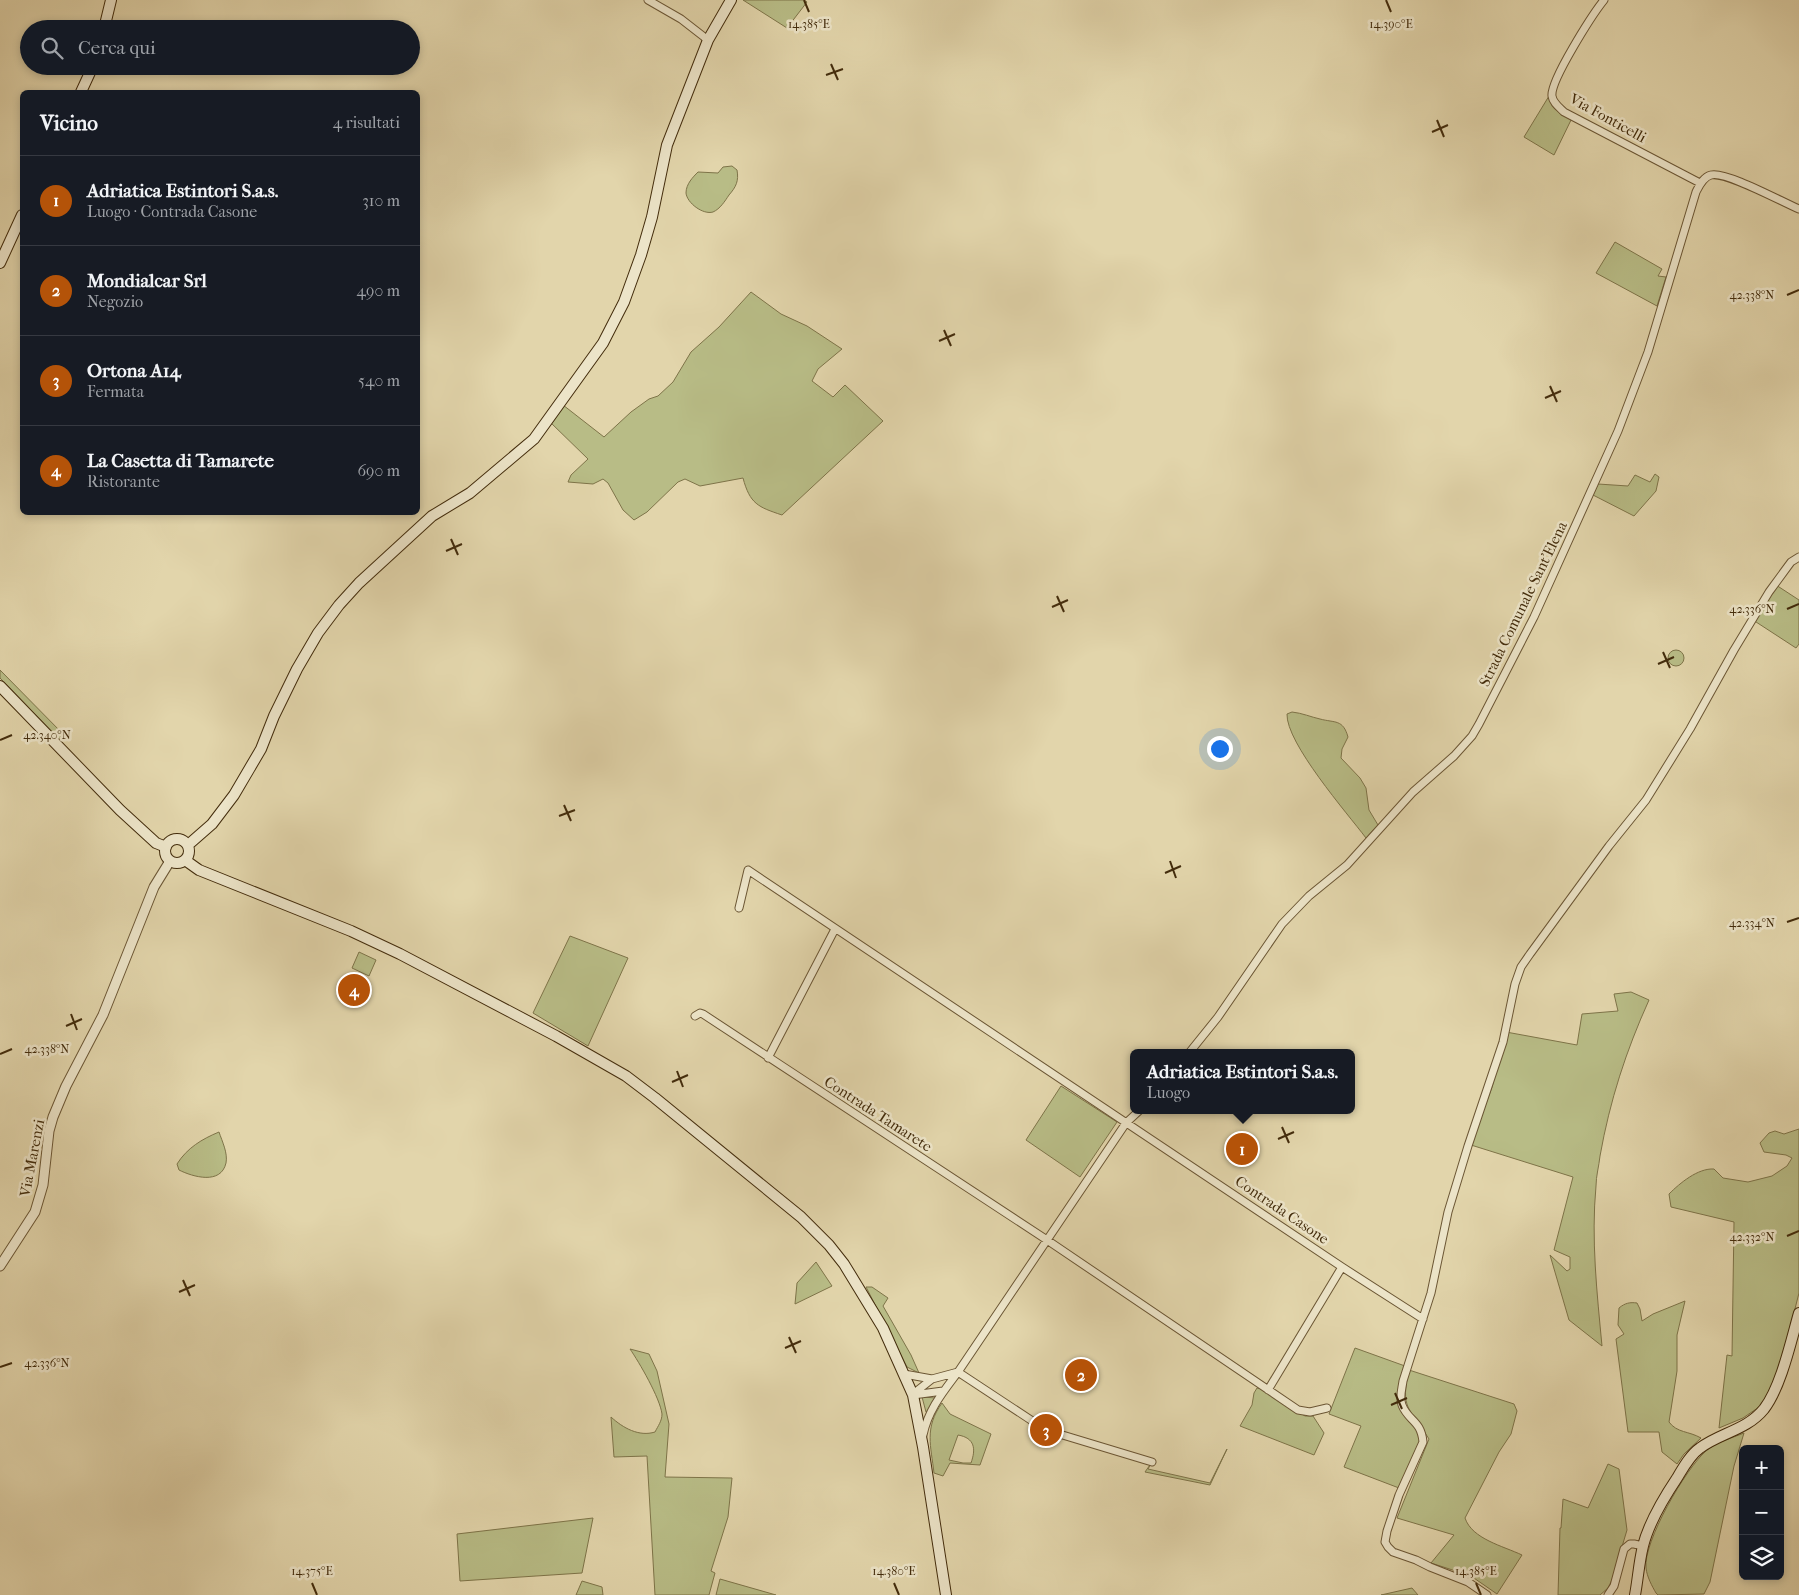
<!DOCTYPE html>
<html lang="it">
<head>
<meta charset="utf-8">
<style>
	:root { --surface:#171b24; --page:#242831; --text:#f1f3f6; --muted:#9ea1a6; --line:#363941; --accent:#b45309 }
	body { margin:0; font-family:"IM FELL French Canon",serif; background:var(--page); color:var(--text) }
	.controls { position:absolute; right:15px; bottom:15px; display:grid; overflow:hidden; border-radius:8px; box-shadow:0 2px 8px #0003 }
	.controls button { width:45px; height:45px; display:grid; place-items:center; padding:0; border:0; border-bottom:1px solid var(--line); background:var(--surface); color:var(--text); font:25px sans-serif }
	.you { position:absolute; left:1219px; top:748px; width:18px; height:18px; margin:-12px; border:4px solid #fff; border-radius:50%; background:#1a73e8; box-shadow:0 0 0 8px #1a73e833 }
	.badge { display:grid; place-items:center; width:32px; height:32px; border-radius:50%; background:var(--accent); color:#fff; font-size:16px; font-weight:700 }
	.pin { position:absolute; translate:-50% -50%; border:2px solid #fff; box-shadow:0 1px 5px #0006 }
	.popup { position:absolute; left:1130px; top:1049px; width:225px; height:65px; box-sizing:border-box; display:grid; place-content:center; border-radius:8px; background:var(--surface); filter:drop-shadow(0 1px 4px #0005); font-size:16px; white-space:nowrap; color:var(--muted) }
	.popup b { font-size:19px; color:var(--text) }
	.popup::after { content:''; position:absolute; left:50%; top:100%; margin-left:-10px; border:10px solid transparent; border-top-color:var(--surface) }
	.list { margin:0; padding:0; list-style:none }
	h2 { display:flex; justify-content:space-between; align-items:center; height:65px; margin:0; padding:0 20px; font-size:21px }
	h2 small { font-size:16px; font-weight:400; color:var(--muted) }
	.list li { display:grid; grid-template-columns:32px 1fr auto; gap:15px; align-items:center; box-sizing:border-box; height:90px; padding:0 20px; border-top:1px solid var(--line) }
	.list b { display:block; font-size:19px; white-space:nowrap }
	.list p { margin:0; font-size:16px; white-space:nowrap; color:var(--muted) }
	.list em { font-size:16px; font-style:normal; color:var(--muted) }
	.icon { flex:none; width:28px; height:28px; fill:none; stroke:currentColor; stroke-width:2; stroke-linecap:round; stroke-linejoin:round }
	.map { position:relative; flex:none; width:1799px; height:1595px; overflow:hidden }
	.search { position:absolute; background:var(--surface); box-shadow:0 2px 8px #0003; left:20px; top:20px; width:400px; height:55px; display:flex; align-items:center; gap:12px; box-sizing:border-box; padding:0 18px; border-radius:28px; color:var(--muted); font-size:19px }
	.panel { position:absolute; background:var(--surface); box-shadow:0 2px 8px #0003; left:20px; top:90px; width:400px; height:425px; border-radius:8px }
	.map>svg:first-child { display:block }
	.green { fill:#b8bc86; stroke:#7e7449; fill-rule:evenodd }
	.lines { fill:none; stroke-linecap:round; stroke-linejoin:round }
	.minor-casing { stroke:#6b5634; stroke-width:9 }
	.tertiary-casing { stroke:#6b5634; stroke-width:11 }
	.secondary-casing { stroke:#432c0c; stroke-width:12 }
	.minor { stroke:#ece4c8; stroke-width:7 }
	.tertiary { stroke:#ece4c8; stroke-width:9 }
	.secondary { stroke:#ece4c8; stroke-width:10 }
	.ticks { fill:none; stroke:#432c0c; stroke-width:2 }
	.labels { text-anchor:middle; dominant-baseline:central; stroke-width:5; stroke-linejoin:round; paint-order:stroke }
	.street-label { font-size:15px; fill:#432c0c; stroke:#ece4c8 }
	.ticks-label { font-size:12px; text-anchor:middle; fill:#432c0c; stroke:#ece4c8; stroke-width:5; stroke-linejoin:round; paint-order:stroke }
</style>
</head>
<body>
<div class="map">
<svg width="1799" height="1595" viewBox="0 0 1799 1595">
	<rect width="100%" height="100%" fill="#e2d5ab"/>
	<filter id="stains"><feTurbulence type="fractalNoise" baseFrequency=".004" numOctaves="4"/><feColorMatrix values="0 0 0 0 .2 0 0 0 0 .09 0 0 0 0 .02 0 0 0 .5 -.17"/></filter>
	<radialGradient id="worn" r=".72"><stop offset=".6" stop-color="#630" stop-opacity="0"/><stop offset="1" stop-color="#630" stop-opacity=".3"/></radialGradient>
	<path class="green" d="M743 0H804L807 2 787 28Z
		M1549 96 1572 118 1554 155 1524 137Z
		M732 166 737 170C739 181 736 187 729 195 725 201 720 209 713 212 703 215 687 203 686 193 686 184 693 177 698 172L718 173 723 167Z
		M1615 242 1662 269 1658 276 1666 277 1657 306 1596 273Z
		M751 292 781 314 807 326 842 349 818 369 812 381 833 397 845 385 883 421 782 515C758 507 750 504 743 478L700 486 685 479 678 482 647 512 634 520 623 510 608 483 603 479 593 484 568 482 571 475 588 459 550 422 563 405 604 437 631 412 649 399 658 396 673 382 691 352 719 327Z
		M1655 474 1659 477 1656 491 1634 516 1593 495 1598 484 1628 486 1635 475 1650 482Z
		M1776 585 1799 600V644L1796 648 1753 620Z
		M1668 658a8 8 0 1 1 16 0a8 8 0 1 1-16 0Z
		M0 670 64 735 59 739 0 678Z
		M1292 712C1302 713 1311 717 1320 719 1335 723 1343 719 1348 737L1342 749 1341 758 1360 778 1366 788 1369 810 1378 825 1366 838C1347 813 1286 743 1287 714Z
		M570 936 628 958 588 1046 533 1013Z
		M359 952 376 960 369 976 352 968Z
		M1631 992 1649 1000C1626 1051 1610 1100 1600 1156 1599 1166 1596 1176 1596 1186 1591 1239 1597 1293 1602 1346L1569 1320 1550 1255 1567 1271 1570 1269V1257L1554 1250 1573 1177 1471 1145 1492 1087 1506 1032 1577 1045 1582 1014 1618 1011 1614 994Z
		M1061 1086 1117 1122 1080 1177 1026 1140Z
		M1799 1129V1293L1785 1348 1776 1381 1762 1405 1743 1418 1719 1428 1727 1355 1732 1356 1734 1222 1671 1207 1669 1194C1680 1183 1698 1168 1714 1169L1723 1178 1748 1182 1772 1176 1787 1166 1792 1158 1786 1155 1764 1152 1760 1143 1769 1133 1775 1131 1784 1134Z
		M219 1132C222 1141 228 1153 226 1163 221 1185 193 1177 179 1170L177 1164C187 1148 202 1139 219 1132Z
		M816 1262 832 1286 795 1304 797 1283Z
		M866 1287H872L888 1298 883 1306 911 1355 919 1373 907 1367Z
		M1685 1301 1677 1335V1371L1669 1422C1677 1433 1689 1431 1701 1438L1684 1454 1677 1464 1662 1452 1659 1432H1628L1616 1339 1624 1334 1618 1325 1619 1308C1625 1303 1630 1302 1637 1303L1640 1309 1642 1321 1653 1314Z
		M1355 1348 1405 1366 1399 1399 1416 1425 1421 1445 1399 1488 1344 1467 1361 1426 1329 1414Z
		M630 1349 649 1354 657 1371 669 1424 665 1477 732 1478 728 1517 711 1571 715 1573 709 1595H655L647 1456 614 1457 611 1417C623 1428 639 1437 655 1432 658 1426 662 1421 662 1414 660 1398 639 1362 630 1349Z
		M1409 1370 1514 1404 1517 1411 1511 1434 1499 1452 1465 1518C1472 1539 1503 1546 1522 1555L1497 1594 1471 1576 1431 1563 1454 1535 1397 1518 1429 1439C1409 1407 1400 1409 1409 1370Z
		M1257 1388 1262 1389 1305 1416H1313L1324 1433 1314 1455 1240 1426 1252 1405 1254 1393Z
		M922 1397 936 1398 928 1412H926Z
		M942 1403 950 1414 991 1434 980 1465 950 1463 943 1476 934 1473C931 1446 924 1428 942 1403ZM958 1435C975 1438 976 1449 971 1463H963L949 1460Z
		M1744 1433 1734 1466 1710 1582 1704 1594 1658 1595 1656 1593C1652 1586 1647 1577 1646 1568 1643 1542 1686 1468 1706 1451 1716 1442 1732 1438 1744 1433Z
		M1227 1449 1210 1485 1145 1472 1152 1462 1148 1469 1210 1483Z
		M1608 1464 1619 1469 1627 1530 1612 1580 1608 1588 1600 1595H1558L1560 1528H1561L1563 1499 1588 1508Z
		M593 1518 582 1573 460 1581 457 1534Z
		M720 1579 776 1595H716Z
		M582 1581 602 1587 603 1595H576Z
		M1412 1588 1418 1595H1381Z"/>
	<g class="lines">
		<g class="minor-casing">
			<path id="minor" d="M648 0 681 19 708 40
				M1604 0C1592 15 1550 81 1552 96 1553 103 1559 107 1564 112L1700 183
				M739 908 748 870 1342 1267 1423 1319
				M695 1016 700 1013 703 1014 1047 1240 1298 1410 1310 1412 1327 1408
				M1189 1053 1218 1017 1282 924 1309 896 1347 865 1413 792 1454 756 1472 736 1479 724 1534 617 1618 431 1648 352 1696 192C1699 186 1703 177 1711 175 1726 171 1782 202 1799 209
				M768 1058 835 929
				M904 1374 932 1379 958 1372 1046 1430 1152 1462
				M1268 1390 1342 1267
				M913 1394 932 1379
				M913 1395 943 1391
				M923 1435C928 1410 943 1392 958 1372L1126 1123 1140 1110
				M1487 1595 1468 1582 1430 1567 1416 1560 1393 1552 1388 1547 1385 1542 1387 1531 1399 1495 1423 1442C1421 1420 1408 1421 1402 1405 1399 1397 1402 1389 1403 1381L1431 1293 1448 1212 1468 1146 1503 1042 1515 984 1521 967 1530 954 1609 846 1646 800 1690 729 1734 650 1769 592 1791 562 1799 557
				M1608 1595 1614 1586 1624 1549 1630 1544H1634L1643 1546"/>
		</g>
		<g class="tertiary-casing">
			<path id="tertiary" d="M0 1266 35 1212 43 1185 49 1131 53 1117 66 1086 103 1015 154 887 170 861"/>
		</g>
		<g class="secondary-casing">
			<path id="secondary" d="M104 29 111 0
				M81 92 93 66
				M0 263 22 215
				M0 686 120 810 156 843 166 847
				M165 851a12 12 0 1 1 24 0a12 12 0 1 1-24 0Z
				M188 845 212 824 234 795 261 749 274 716 297 669 318 633 339 605 359 583 432 516 470 493 534 439 603 343 624 302 641 255 652 217 667 145 708 40 731 0
				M185 860 199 870 351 931 400 954 556 1036 626 1076 655 1098 801 1217 829 1245 844 1264 883 1328 913 1395 923 1447 946 1595
				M1635 1595C1638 1579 1639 1562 1643 1546 1649 1522 1663 1499 1677 1478 1683 1468 1690 1455 1700 1448 1720 1433 1747 1430 1764 1409 1781 1387 1791 1341 1799 1313"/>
		</g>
		<use href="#minor" class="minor"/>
		<use href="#tertiary" class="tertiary"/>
		<use href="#secondary" class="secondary"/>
	</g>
	<path class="ticks" d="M804 0 809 12M1386 0 1391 12M831 64 838 80M826 75 843 69M1437 120 1444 137M1432 132 1448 125M1787 295 1799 290M944 330 951 346M939 341 955 334M1550 386 1557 402M1545 398 1561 391M451 539 458 555M446 551 462 544M1057 596 1064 612M1052 607 1068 600M1787 609 1799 604M1663 652 1670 668M1658 664 1674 657M0 740 12 735M564 805 571 821M559 816 575 810M1170 861 1176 878M1165 873 1181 866M1787 922 1799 918M71 1014 77 1030M66 1026 82 1019M0 1054 12 1049M677 1071 683 1087M672 1082 688 1075M1282 1127 1289 1143M1278 1139 1294 1132M1787 1236 1799 1231M183 1280 190 1296M179 1292 195 1285M789 1337 796 1353M785 1348 801 1341M0 1367 12 1363M1395 1393 1402 1409M1391 1405 1407 1398M312 1583 317 1595M894 1583 899 1595M1476 1583 1481 1595"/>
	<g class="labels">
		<g class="street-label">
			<text transform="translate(1608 118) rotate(29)">Via Fonticelli</text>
			<text transform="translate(1523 604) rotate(-64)">Strada Comunale Sant'Elena</text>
			<text transform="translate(878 1114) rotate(33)">Contrada Tamarete</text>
			<text transform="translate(32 1158) rotate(-79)">Via Marenzi</text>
			<text transform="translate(1282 1210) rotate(34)">Contrada Casone</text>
		</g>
	</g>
	<g class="ticks-label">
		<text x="809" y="28">14.385°E</text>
		<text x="1391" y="28">14.390°E</text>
		<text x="1752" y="299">42.338°N</text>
		<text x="1752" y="613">42.336°N</text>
		<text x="47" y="739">42.340°N</text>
		<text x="1752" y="927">42.334°N</text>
		<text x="47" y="1053">42.338°N</text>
		<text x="1752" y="1241">42.332°N</text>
		<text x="47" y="1367">42.336°N</text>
		<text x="312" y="1575">14.375°E</text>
		<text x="894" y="1575">14.380°E</text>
		<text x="1476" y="1575">14.385°E</text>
	</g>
	<rect width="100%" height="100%" filter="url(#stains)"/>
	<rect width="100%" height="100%" fill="url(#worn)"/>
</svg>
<div class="controls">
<button>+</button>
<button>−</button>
<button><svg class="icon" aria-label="layers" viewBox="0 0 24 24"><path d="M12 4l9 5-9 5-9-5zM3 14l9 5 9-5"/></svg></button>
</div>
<div class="you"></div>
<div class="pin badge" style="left:1242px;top:1149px">1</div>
<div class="popup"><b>Adriatica Estintori S.a.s.</b>Luogo</div>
<div class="pin badge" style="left:1081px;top:1375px">2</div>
<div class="pin badge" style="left:1046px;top:1430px">3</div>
<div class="pin badge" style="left:354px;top:990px">4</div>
<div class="search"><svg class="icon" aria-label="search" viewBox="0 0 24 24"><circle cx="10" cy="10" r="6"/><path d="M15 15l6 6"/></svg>Cerca qui</div>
<section class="panel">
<h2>Vicino<small>4 risultati</small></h2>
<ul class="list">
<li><span class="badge">1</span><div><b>Adriatica Estintori S.a.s.</b><p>Luogo · Contrada Casone</p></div><em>310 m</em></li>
<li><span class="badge">2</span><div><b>Mondialcar Srl</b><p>Negozio</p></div><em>490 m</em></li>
<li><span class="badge">3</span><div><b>Ortona A14</b><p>Fermata</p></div><em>540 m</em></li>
<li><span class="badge">4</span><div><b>La Casetta di Tamarete</b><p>Ristorante</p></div><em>690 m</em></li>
</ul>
</section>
</div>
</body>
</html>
